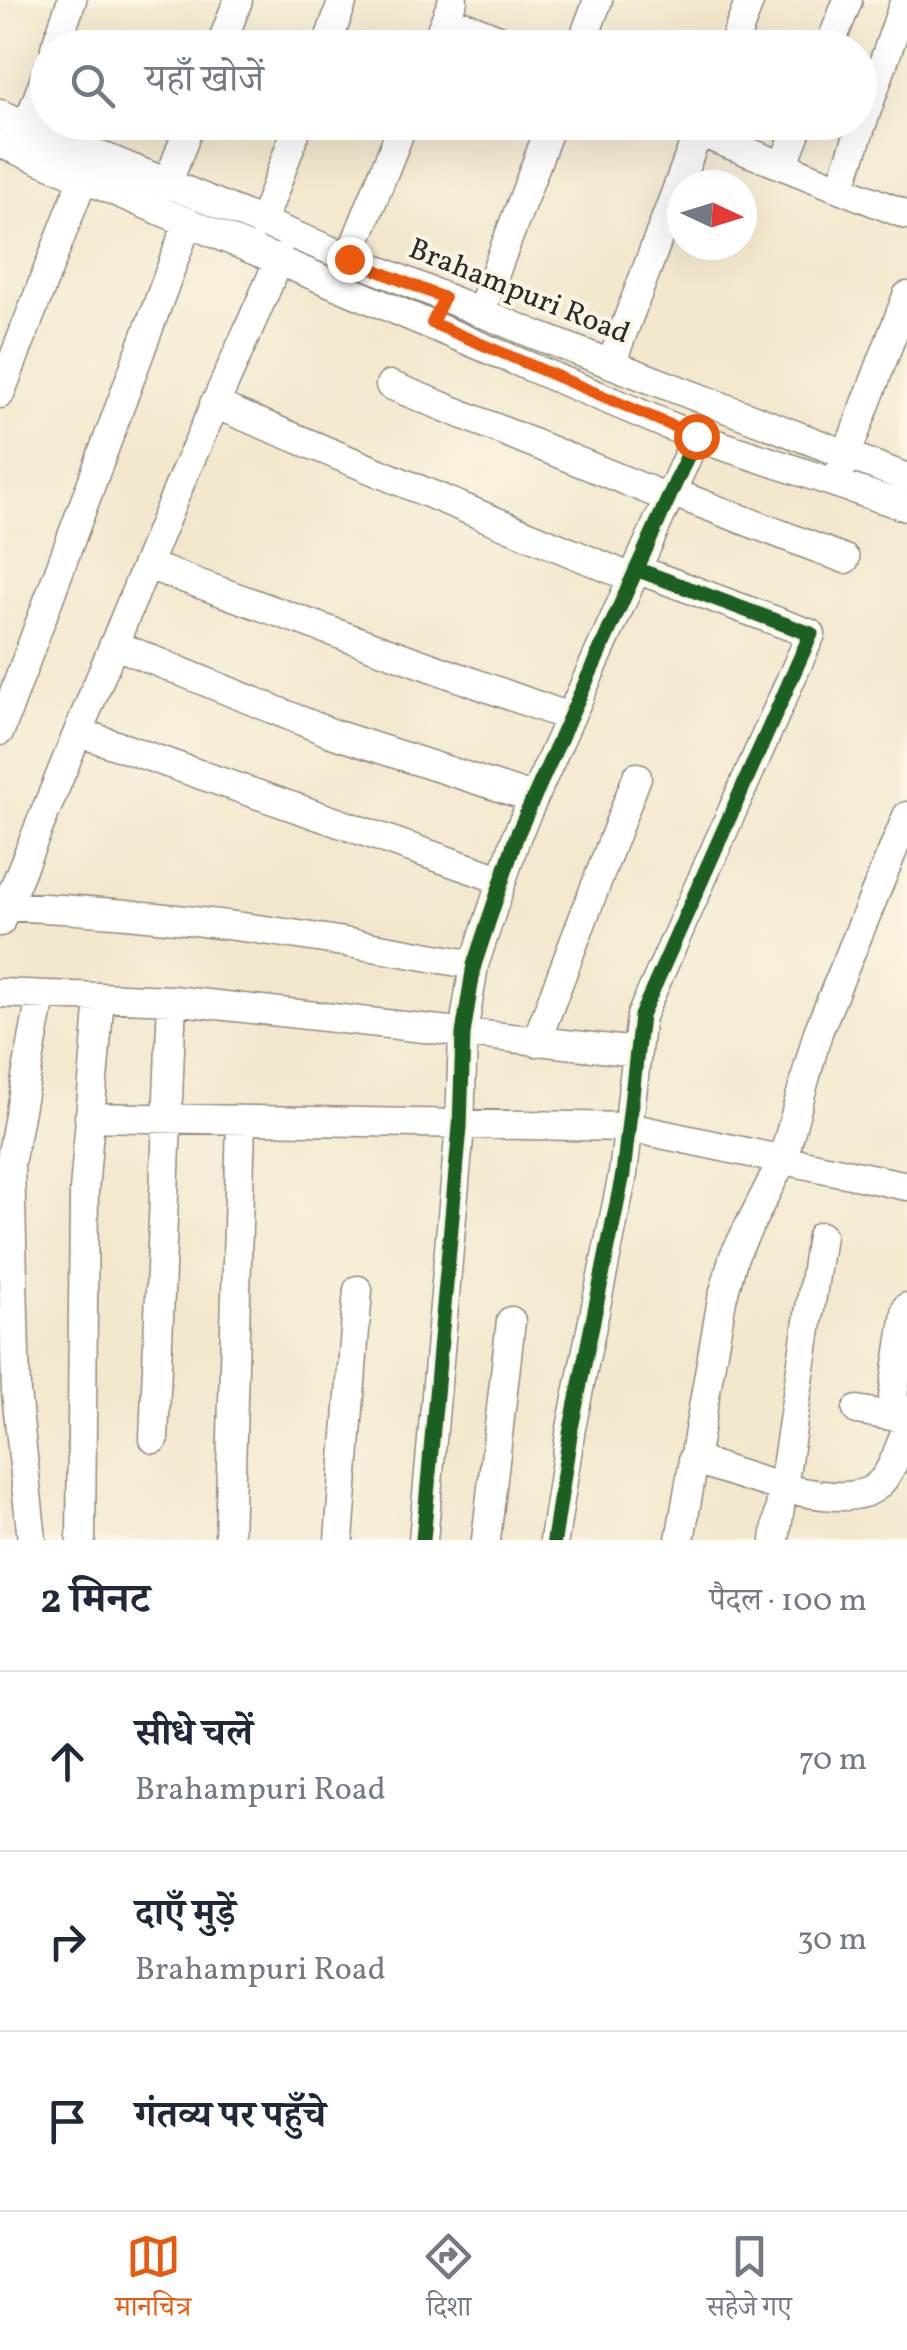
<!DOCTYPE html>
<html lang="hi">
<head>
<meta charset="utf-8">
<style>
	:root { --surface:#fff; --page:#f2f2f3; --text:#1f2937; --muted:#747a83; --line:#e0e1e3; --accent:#ea580c }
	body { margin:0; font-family:Vollkorn,"Noto Serif Devanagari",serif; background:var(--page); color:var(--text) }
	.compass { position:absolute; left:667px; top:170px; width:90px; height:90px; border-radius:50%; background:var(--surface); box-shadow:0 10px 40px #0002; rotate:94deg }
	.stop { position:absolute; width:30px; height:30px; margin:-22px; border:8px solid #ea580c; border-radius:50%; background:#fff }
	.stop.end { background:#ea580c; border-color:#fff; box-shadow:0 2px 10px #0008 }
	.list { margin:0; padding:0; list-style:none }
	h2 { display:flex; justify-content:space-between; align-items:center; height:130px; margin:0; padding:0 40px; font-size:42px }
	h2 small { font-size:32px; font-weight:400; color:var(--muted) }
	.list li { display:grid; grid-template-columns:65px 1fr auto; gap:30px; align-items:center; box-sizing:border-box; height:180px; padding:0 40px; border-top:2px solid var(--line) }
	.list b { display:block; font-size:38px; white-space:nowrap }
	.list p { margin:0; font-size:32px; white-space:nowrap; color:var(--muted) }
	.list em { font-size:32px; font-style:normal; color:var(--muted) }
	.icon { flex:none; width:55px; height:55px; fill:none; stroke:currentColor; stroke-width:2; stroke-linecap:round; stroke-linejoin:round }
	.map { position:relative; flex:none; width:907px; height:1540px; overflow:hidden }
	.search { position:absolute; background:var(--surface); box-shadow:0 10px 40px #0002; left:30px; right:30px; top:30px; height:110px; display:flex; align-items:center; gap:25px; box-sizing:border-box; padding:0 35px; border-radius:55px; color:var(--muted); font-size:38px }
	.sheet { height:670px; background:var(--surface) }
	nav { display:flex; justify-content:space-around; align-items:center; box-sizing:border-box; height:140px; border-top:2px solid var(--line); background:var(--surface); font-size:28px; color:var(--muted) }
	nav a { display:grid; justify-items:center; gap:5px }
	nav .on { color:var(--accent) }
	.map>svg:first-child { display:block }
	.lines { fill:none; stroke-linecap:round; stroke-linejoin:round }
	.minor-casing { stroke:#8f8a7c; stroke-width:31 }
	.minor { stroke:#fff; stroke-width:28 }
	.cycleway-casing { stroke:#fcf5e5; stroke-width:21 }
	.cycleway { stroke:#1b5e20; stroke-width:15 }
	.route { stroke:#ea580c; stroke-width:12 }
	.labels { text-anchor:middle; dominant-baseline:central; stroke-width:8; stroke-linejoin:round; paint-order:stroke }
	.street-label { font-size:30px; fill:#2b2b2b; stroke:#fcf5e5 }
</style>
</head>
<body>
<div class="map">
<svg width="907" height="1540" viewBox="0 0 907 1540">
	<rect width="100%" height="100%" fill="#fcf5e5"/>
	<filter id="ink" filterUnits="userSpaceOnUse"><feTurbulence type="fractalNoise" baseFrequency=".01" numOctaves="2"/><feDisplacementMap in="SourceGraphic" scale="20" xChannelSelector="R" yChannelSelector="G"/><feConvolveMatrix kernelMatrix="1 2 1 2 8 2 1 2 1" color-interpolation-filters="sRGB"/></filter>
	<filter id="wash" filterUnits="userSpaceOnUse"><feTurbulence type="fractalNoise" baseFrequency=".0048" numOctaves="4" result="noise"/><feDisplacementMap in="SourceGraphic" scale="40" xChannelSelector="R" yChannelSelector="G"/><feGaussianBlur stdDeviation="2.25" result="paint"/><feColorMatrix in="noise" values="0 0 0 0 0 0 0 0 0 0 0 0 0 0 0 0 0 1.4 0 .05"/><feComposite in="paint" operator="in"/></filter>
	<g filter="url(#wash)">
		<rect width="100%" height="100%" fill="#f3e8cd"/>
	</g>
	<g filter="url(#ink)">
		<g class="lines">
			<g class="minor-casing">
				<path id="minor" d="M446 18 521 48
					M55 48 72 0
					M220 48 238 0
					M326 48 343 0
					M434 48 453 0
					M580 48 598 0
					M732 48 750 0
					M829 48 848 0
					M0 114 536 335 907 478
					M27 126 48 70
					M698 132 907 215
					M0 143 696 437 907 507
					M783 166 800 122
					M167 185 191 122
					M840 188 905 0
					M262 224 299 122
					M349 259 404 122
					M480 313 552 122
					M611 364 702 122
					M390 385 668 498
					M0 394 84 176
					M214 404 632 578
					M840 472 907 296
					M671 492 845 559
					M147 565 569 717
					M116 645 331 733 533 798
					M0 731 188 222
					M81 733 500 879
					M7 906C170 913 314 935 474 965
					M0 922 181 481 280 258
					M0 993 172 1000 637 1052
					M536 1042 637 777
					M89 1117 628 1127 907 1186
					M907 1307 893 1397 907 1428
					M857 1410 902 1418
					M154 1439 172 1000
					M693 1459C733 1471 845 1518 879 1484 893 1471 899 1446 907 1429
					M32 1540 16 1392 10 1164 41 997
					M81 1540 84 1191 100 997
					M229 1540 241 1121
					M339 1540 358 1290
					M423 1540 460 1127 463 1034 474 965 517 835 696 437
					M486 1540 511 1321
					M554 1540 571 1428 623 1174 641 1016 811 634 636 569
					M680 1540 722 1299 734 1256 783 1159 818 1032 907 816
					M775 1540 821 1236"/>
			</g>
			<use href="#minor" class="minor"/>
			<g class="cycleway-casing">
				<path id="cycleway" d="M423 1540 460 1127 463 1034 474 965 517 835 696 437
					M554 1540 571 1428 623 1174 641 1016 811 634 636 569"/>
			</g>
			<use href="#cycleway" class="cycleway"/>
		</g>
	</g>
	<g class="lines" filter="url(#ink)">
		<path class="route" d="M349 259 444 298 432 323 696 436"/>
	</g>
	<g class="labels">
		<g class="street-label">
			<text transform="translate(519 292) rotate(22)">Brahampuri Road</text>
		</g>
	</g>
</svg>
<svg class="compass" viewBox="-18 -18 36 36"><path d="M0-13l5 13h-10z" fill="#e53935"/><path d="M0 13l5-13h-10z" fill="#747a83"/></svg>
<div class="stop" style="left:696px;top:436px"></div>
<div class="stop end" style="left:349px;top:259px"></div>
<div class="search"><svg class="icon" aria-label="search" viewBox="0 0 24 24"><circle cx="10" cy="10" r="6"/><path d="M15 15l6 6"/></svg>यहाँ खोजें</div>
</div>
<section class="sheet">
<h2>2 मिनट<small>पैदल · 100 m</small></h2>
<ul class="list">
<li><svg class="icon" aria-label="ahead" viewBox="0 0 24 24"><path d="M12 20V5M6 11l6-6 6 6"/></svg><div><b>सीधे चलें</b><p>Brahampuri Road</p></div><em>70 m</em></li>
<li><svg class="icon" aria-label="right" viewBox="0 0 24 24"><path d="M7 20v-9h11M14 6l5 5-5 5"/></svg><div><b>दाएँ मुड़ें</b><p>Brahampuri Road</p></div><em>30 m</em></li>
<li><svg class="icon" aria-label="arrive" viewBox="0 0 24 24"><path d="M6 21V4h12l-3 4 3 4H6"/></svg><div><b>गंतव्य पर पहुँचे</b></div></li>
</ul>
</section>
<nav>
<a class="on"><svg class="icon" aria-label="map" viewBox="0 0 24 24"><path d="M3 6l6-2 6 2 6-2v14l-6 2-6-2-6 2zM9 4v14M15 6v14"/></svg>मानचित्र</a>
<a><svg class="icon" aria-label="directions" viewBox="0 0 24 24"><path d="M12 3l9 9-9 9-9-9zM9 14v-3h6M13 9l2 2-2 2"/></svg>दिशा</a>
<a><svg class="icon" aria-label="saved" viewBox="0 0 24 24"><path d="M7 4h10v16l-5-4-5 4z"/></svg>सहेजे गए</a>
</nav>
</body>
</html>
